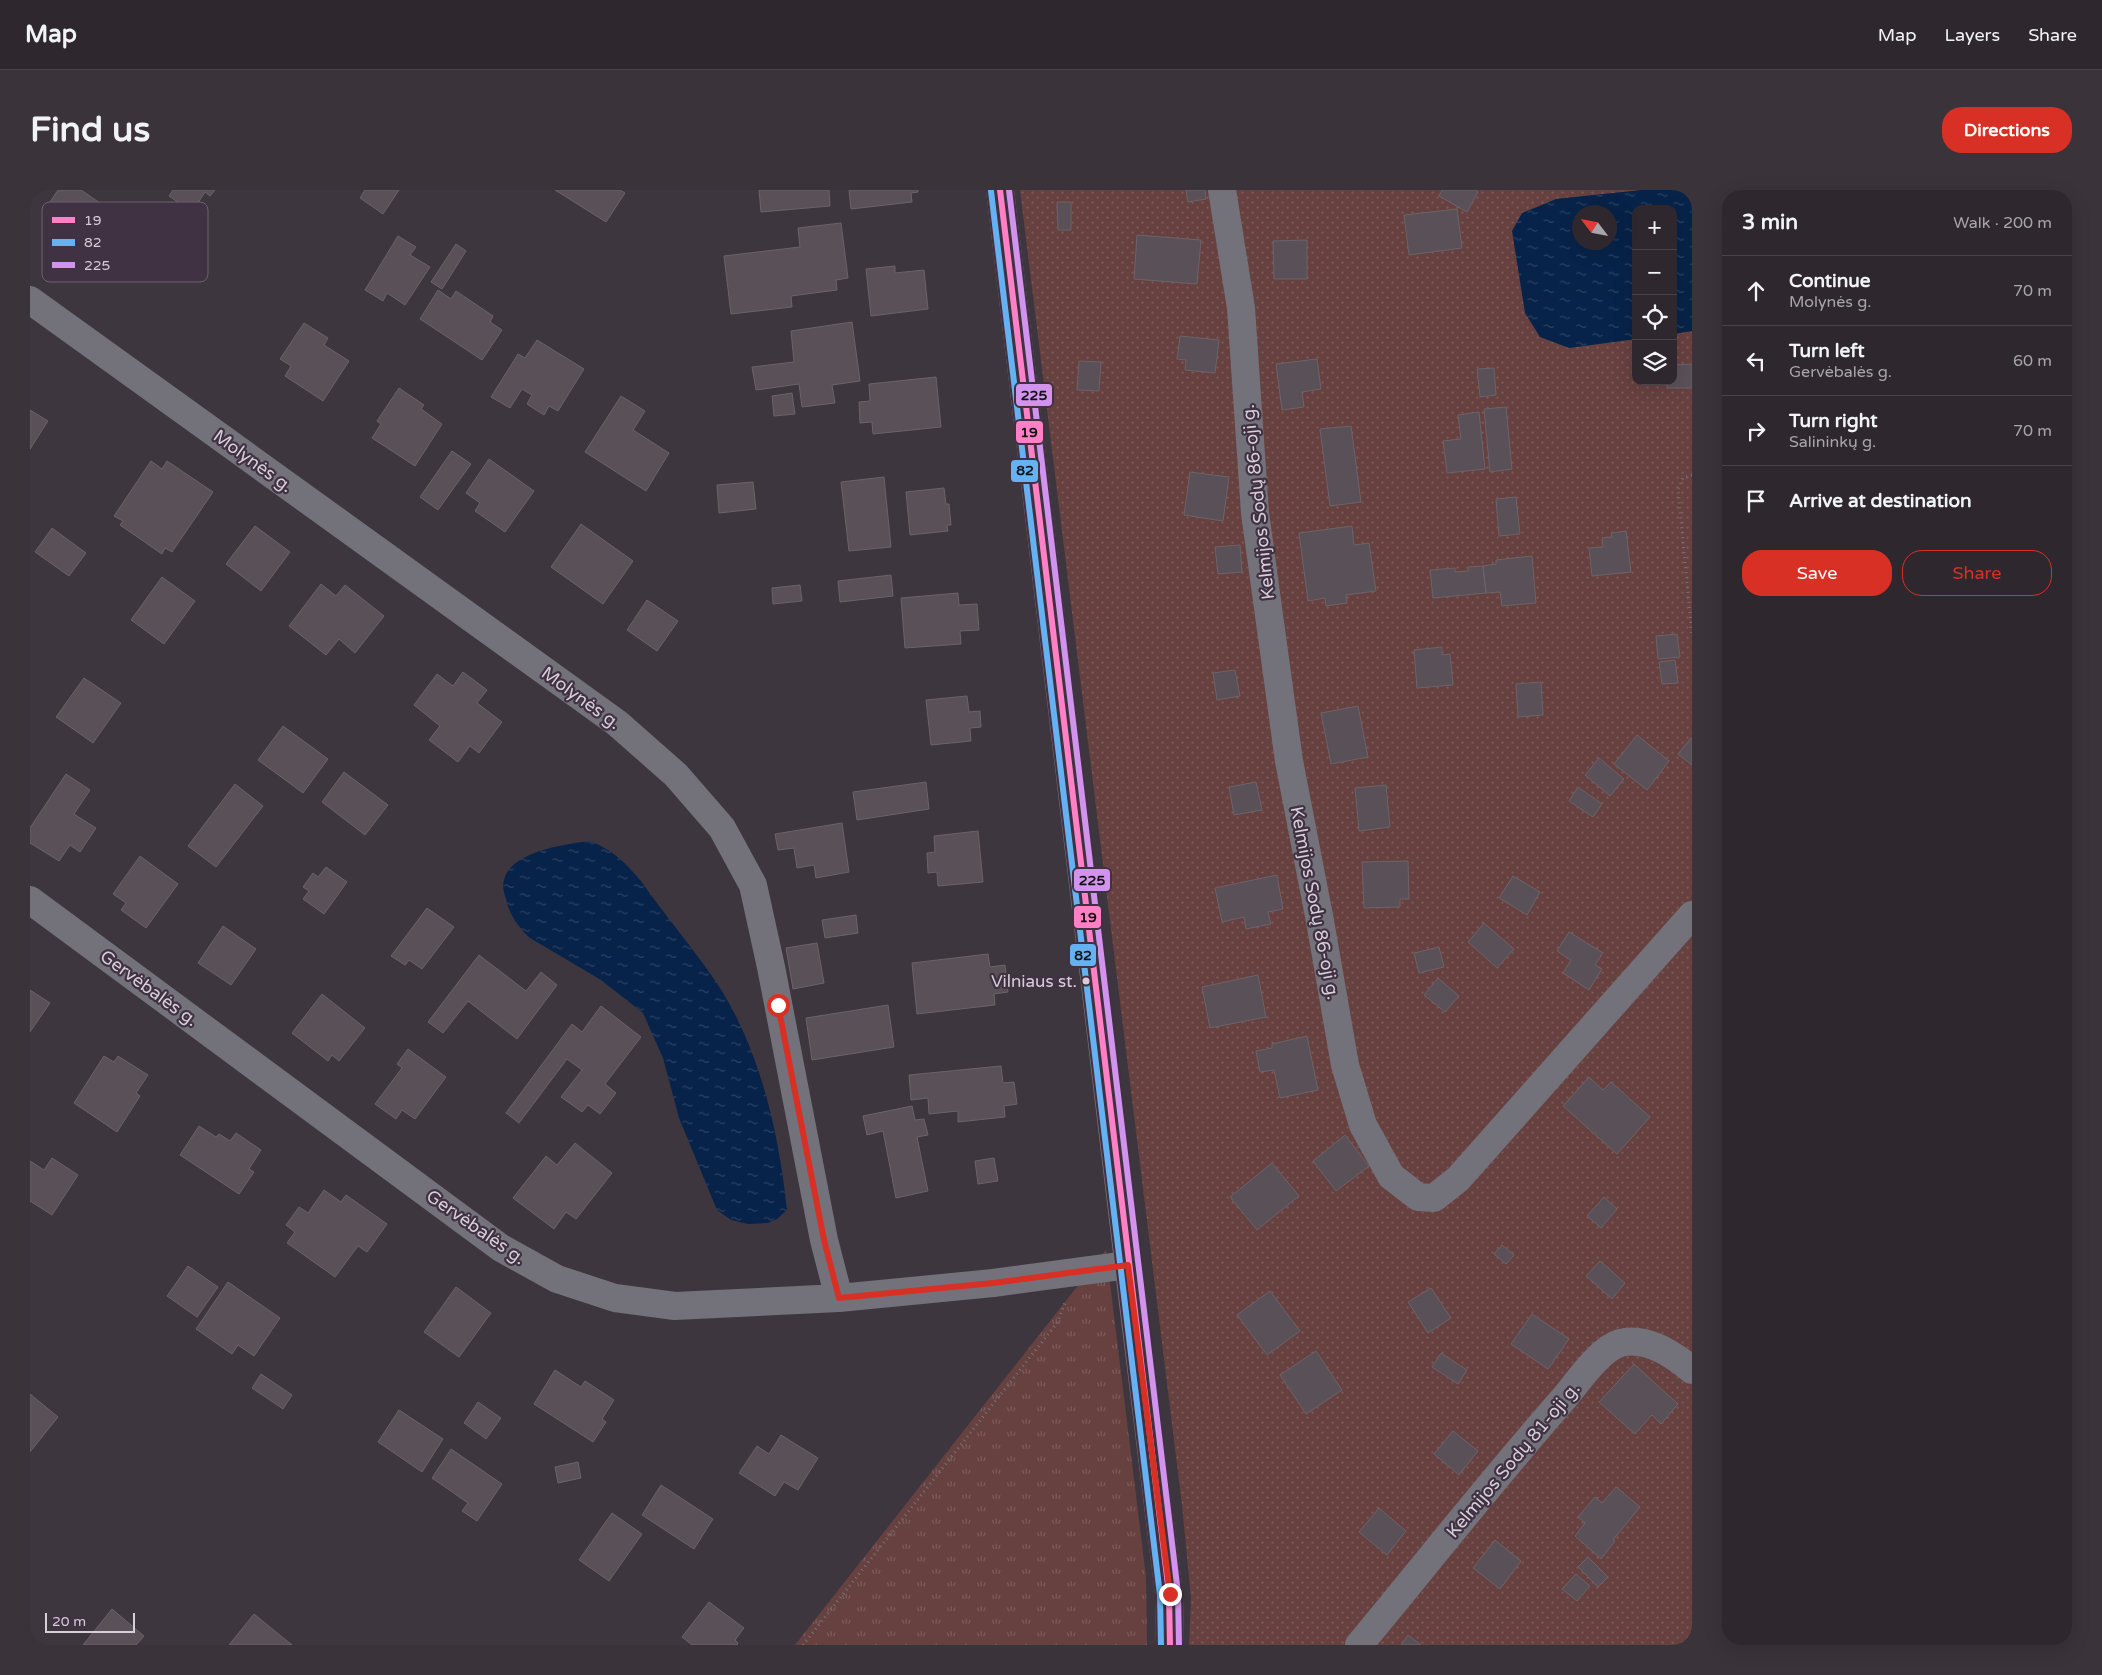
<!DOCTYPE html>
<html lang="en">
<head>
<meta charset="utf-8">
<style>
	:root { --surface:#2e282e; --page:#3a343a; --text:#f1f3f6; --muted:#a7a6aa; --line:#49444a; --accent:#d93025 }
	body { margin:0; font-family:"Varela Round",sans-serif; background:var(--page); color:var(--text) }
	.controls { position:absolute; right:15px; top:15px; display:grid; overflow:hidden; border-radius:10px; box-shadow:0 5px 20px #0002 }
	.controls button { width:45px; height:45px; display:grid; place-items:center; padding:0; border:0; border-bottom:1px solid var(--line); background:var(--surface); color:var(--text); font:25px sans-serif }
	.compass { position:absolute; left:1542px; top:15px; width:45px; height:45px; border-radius:50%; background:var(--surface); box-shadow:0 5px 20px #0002; rotate:302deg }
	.scale { position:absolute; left:15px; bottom:12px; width:90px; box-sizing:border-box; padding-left:5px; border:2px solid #d7ced9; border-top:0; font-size:14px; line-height:18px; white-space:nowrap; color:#d7ced9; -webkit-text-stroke:4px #403242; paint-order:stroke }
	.stop { position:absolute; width:15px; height:15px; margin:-11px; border:4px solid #d93025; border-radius:50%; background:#fff }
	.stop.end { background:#d93025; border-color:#fff; box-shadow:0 1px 5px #0008 }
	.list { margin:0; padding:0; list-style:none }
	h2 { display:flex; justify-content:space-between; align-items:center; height:65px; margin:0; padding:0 20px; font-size:21px }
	h2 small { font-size:16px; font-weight:400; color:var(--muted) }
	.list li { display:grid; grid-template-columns:32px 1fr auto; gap:15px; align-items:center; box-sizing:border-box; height:70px; padding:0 20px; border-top:1px solid var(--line) }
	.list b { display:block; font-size:19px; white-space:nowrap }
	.list p { margin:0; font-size:16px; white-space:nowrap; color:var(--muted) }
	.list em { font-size:16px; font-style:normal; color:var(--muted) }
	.actions { display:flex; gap:10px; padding:15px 20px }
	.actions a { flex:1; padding:11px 0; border:1px solid var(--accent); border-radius:20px; text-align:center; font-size:18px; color:var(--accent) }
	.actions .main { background:var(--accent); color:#fff }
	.icon { flex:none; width:28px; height:28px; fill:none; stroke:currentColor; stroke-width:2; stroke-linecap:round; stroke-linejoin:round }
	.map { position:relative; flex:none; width:1662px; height:1455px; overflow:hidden; border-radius:20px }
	header { display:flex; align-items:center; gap:30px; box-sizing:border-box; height:70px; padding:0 25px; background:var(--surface); border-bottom:1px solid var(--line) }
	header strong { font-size:24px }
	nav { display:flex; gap:28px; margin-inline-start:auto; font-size:18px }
	.intro { display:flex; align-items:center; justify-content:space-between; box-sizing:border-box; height:120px; padding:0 30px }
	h1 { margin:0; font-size:35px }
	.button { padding:12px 22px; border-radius:20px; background:var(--accent); color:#fff; font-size:18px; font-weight:700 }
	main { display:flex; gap:30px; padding:0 30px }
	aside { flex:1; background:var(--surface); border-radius:20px; box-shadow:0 5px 20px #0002 }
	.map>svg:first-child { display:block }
	.grass { fill:url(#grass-tufts) }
	.garden { fill:url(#garden-dots) }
	.water { fill:url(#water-ripples); fill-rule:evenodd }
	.building { fill:#595157; stroke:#6c6369 }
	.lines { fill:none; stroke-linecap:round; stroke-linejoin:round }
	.path { stroke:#75727a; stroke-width:3; stroke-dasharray:1 4; stroke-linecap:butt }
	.minor { stroke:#73717a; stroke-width:28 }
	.secondary { stroke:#76727d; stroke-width:28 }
	.bus-1-casing { stroke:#403242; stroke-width:10 }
	.bus-2-casing { stroke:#403242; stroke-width:10 }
	.bus-3-casing { stroke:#403242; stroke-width:10 }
	.bus-1 { stroke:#ff80c5; stroke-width:6 }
	.bus-2 { stroke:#66b1f2; stroke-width:6 }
	.bus-3 { stroke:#d193ec; stroke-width:6 }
	.route { stroke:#d93025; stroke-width:6 }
	.bus-dot { fill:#d7ced9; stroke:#403242; stroke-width:2 }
	.labels { text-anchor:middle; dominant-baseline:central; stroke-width:4.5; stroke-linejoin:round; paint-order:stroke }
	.bus-label { font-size:17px; fill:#d7ced9; stroke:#403242; text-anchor:end }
	.street-label { font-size:18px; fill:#d7ced9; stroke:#403242 }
	.key { fill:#403242; stroke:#6d616f; stroke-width:1 }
	.key-label { font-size:14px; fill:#d7ced9 }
	.line-badge { stroke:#403242; stroke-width:2 }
	.pale-badge-label { font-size:14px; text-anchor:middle; font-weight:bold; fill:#111 }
</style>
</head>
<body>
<header>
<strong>Map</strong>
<nav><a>Map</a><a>Layers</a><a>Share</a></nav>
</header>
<div class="intro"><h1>Find us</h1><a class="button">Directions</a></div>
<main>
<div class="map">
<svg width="1662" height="1455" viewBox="0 0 1662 1455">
	<defs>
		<pattern id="grass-tufts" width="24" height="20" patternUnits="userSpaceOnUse" patternTransform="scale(1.25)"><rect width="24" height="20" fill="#674140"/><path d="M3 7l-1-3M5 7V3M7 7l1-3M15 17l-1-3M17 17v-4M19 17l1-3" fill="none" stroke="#7c5b5b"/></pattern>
		<pattern id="garden-dots" width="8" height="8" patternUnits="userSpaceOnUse" patternTransform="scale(1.25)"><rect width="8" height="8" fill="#674140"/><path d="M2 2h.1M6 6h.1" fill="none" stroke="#7c5b5b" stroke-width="1.8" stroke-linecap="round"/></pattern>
		<pattern id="water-ripples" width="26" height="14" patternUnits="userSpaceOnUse" patternTransform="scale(1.25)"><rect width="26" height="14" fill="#082349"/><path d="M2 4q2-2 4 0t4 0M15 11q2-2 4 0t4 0" fill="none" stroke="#2b4263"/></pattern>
	</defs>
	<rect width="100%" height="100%" fill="#3d363e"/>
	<path class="grass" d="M1076 1060 1116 1387 1117 1455H765Z"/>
	<path class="garden" d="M990 0H1612L1526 9 1539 158 1606 149V191H1643V144L1662 141V1455H1159L1161 1408 1152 1315Z"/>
	<path class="water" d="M1612 0H1662V141L1643 144V19H1606V149L1539 158 1510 147 1495 123 1482 41 1492 23 1526 9ZM1550 22H1580V52H1550Z
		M559 651C581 658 596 673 611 691 636 727 666 761 690 798 731 863 749 944 757 1020L747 1029 738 1033 718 1034 701 1030 687 1020 649 928 633 868 613 823 571 790 500 748C489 738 479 725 476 709 474 703 472 696 474 690 480 662 535 654 559 651Z"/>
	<path class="building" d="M28 0H51L83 22 54 62 13 33 23 19 18 15Z
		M143 0H185L180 6 175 2 162 22 139 6Z
		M335 0H369L353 24 330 8Z
		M525 0H590L595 3 576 32Z
		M729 0H799L800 16 731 22Z
		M819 0H888V2L881 3 882 12 821 19Z
		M1156 0H1175L1176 9 1158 12Z
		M1412 0H1446L1448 2 1437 22 1409 6Z
		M133 12 171 39 150 69 137 60 132 68 107 50Z
		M1027 12H1041V40H1028Z
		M1427 19 1432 58 1379 65 1374 25Z
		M811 33 818 88 806 90 807 100 761 106 762 117 701 124 694 66 770 57 768 38Z
		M1107 45 1171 50 1167 94 1104 89Z
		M368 46 386 57 380 65 400 77 375 115 357 103 353 111 335 100Z
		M1277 50V89H1244L1243 51Z
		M426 54 436 61 412 99 401 92Z
		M865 76V83L894 80 898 119 841 126 836 79Z
		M408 100 421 109 426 101 463 126 460 132 472 140 452 170 390 129Z
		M822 132 830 191 802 195 805 213 772 217 769 194 726 200 722 177 764 172 761 141Z
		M274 133 298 148 294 155 319 171 293 211 255 186 261 176 250 169Z
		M1150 146 1189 150 1185 183 1155 180 1156 170 1147 169Z
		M507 150 554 179 528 221 519 216 514 225 497 214 502 205 492 199 480 218 461 207 488 164 495 168Z
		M1287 169 1291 199 1272 202 1274 217 1252 220 1246 174Z
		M1049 171 1071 172 1069 201 1047 200Z
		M1662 174V198H1637V191H1643V175Z
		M1464 178 1466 205 1450 207 1447 179Z
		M906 187 911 237 843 244 842 232 830 233 829 212 840 211 839 194Z
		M369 198 394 215 391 219 412 234 385 276 342 248 351 234 347 231Z
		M762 203 765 224 744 226 742 206Z
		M591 206 615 221 603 240 639 263 616 301 555 262Z
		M1476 217 1482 279 1460 282 1454 219Z
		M0 220 18 231 0 259Z
		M1449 222 1455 279 1417 283 1413 251 1431 249 1428 225Z
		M1321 236 1331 312 1300 316 1290 239Z
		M422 261 441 274 408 320 390 307Z
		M459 269 504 301 475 342 445 321 450 313 436 303Z
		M121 271 132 279 137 271 183 302 142 362 135 358 132 364 90 335 93 331 84 326Z
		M1160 282 1199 287 1193 331 1154 325Z
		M854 287 861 357 819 361 811 292Z
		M723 292 726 319 689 323 687 295Z
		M914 298 916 314H919L921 335H917L918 341 880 345 876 302Z
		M1486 307 1490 344 1469 346 1466 309Z
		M551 334 603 371 573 414 521 377Z
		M225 336 260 362 231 401 196 374Z
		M1322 336 1324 355 1339 353 1346 401 1316 405 1317 413 1296 416 1295 408 1278 411 1269 343Z
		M22 338 56 363 39 386 5 362Z
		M1596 341 1601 382 1562 386 1559 358 1573 357 1572 348 1582 347 1581 343Z
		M1210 355 1212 382 1188 384 1185 357Z
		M1502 366 1506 413 1472 416 1470 402 1456 403 1453 376 1466 374V370Z
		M1453 376 1456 403 1403 408 1400 380 1425 378V382L1438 381V377Z
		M861 385 863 406 810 412 808 391Z
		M132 387 165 411 134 454 101 430Z
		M291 394 306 406 315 395 354 426 325 463 309 449 296 465 259 436Z
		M770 395 772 411 743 414 742 398Z
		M928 403 929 415 947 414 949 440 930 441 931 454 875 458 871 408Z
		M617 410 648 431 627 461 597 440Z
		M1647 444 1650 467 1628 469 1626 446Z
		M1412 457V465L1420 464 1423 495 1387 498 1384 460Z
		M1645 470 1648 493 1632 494 1629 472Z
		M1205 480 1210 506 1187 510 1183 483Z
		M433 482 457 500 447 513 472 532 449 563 440 556 428 572 399 550 410 536 384 515 407 484 423 496Z
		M54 488 91 513 63 553 26 527Z
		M1511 492 1513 525 1488 527 1486 494Z
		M937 506 939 522 950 521 951 537 940 538 941 551 901 555 896 510Z
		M1328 516 1338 567 1301 574 1291 523Z
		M253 536 298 569 273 603 228 570Z
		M1607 545 1639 571 1617 600 1584 574Z
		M1661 548H1662V575L1648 564Z
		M1569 568 1594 589 1580 606 1555 585Z
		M314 582 358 615 335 645 292 612Z
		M36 584 60 600 44 624 66 638 50 662 40 655 29 671 0 653V638Z
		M896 592 899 619 827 630 823 602Z
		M1226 592 1232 620 1204 625 1199 597Z
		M205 594 233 616 186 677 158 656Z
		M1356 595 1360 637 1329 641 1325 598Z
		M1548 597 1572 614 1563 627 1539 611Z
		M812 633 819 682 786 688 784 675 767 678 764 658 748 660 745 644Z
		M948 641 953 692 908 696 907 682 898 683 897 663 905 662 904 646Z
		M110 666 148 694 116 738 91 720 96 713 83 704Z
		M1378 671 1379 709H1370V717L1334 718 1332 672Z
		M296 677 317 692 294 724 273 709 279 701 273 697 283 683 288 687Z
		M1247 685 1253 719 1238 722 1241 734 1216 739 1214 727 1192 732 1185 698Z
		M1483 686 1510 702 1497 725 1469 708Z
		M397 718 424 737 392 779 379 770 375 775 361 766Z
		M826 725 828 743 795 748 792 730Z
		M1454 733 1484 759 1467 778 1438 752Z
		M193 736 226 759 201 795 168 773Z
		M1539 742 1573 763 1565 775 1572 779 1559 800 1533 783 1541 770 1527 761Z
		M787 753 794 793 763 799 756 758Z
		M1409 757 1414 777 1389 783 1384 763Z
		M958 764 960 777 975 775 978 802 964 804 965 815 887 824 882 773Z
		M449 765 496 801 511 782 527 795 487 849 438 811 413 843 398 832Z
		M1228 785 1236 827 1180 838 1172 797Z
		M1408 788 1429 806 1415 822 1394 805Z
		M0 800 20 813 0 842Z
		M292 804 335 838 309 871 302 865 298 871 262 843Z
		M858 815 864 857 782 870 776 828Z
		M571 816 611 847 575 894 586 903 570 924 558 915 552 922 531 907 552 880 537 869 489 933 476 923 542 834 552 842Z
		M1277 846 1288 900 1250 908 1244 880 1230 882 1226 861 1242 858V854Z
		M378 859 416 887 385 929 372 920 366 929 345 914 372 878 367 874Z
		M74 866 84 872 88 866 118 885 106 903 110 906 87 942 44 913Z
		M971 876 973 893 984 892 987 914 974 916 975 927 928 932V921L899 924 898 908 881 910 879 885Z
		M1559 887 1573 900 1581 892 1620 927 1587 964 1533 916Z
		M882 916 885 930 894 929 898 945 887 947 898 1001 866 1008 853 941 837 945 833 926Z
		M169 936 186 947 189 944 200 951 206 943 231 960 219 979 224 982 209 1004 150 965Z
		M1315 945 1339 976 1306 1001 1283 971Z
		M545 953 582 983 546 1029 536 1022 524 1039 483 1008 516 966 527 975Z
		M22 968 48 985 22 1025 0 1011V971L14 980Z
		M964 968 968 991 948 994 945 971Z
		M1242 973 1269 1006 1227 1040 1200 1007Z
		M294 1000 311 1012 316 1005 357 1034 337 1062 328 1056 305 1087 257 1053 265 1042 256 1035 269 1017 278 1023Z
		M1574 1007 1587 1019 1571 1038 1557 1026Z
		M1472 1055 1484 1065 1476 1074 1464 1064Z
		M1570 1071 1595 1093 1582 1109 1556 1086Z
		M158 1076 188 1097 167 1127 137 1106Z
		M198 1092 250 1128 224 1166 208 1155 202 1164 166 1139Z
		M426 1097 461 1123 429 1167 394 1142Z
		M1401 1098 1421 1128 1398 1143 1378 1112Z
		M1240 1101 1270 1141 1237 1165 1207 1125Z
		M1502 1124 1539 1149 1518 1179 1481 1154Z
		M1286 1161 1312 1200 1276 1224 1250 1185Z
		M1411 1163 1437 1180 1428 1194 1402 1177Z
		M1604 1174 1648 1214 1631 1234 1622 1225 1605 1244 1569 1212Z
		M525 1180 551 1197 555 1191 584 1210 572 1229 576 1232 563 1252 504 1214Z
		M231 1184 262 1205 253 1219 222 1198Z
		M0 1204 28 1227 0 1262Z
		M448 1212 471 1228 456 1249 434 1233Z
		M369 1220 413 1249 392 1282 348 1252Z
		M1423 1241 1448 1261 1429 1285 1404 1264Z
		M751 1245 788 1268 768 1300 754 1292 745 1306 709 1283 727 1256 739 1264Z
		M421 1259 472 1294 447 1331 432 1321 438 1313 402 1288Z
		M548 1272 551 1288 528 1293 525 1277Z
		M631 1295 683 1329 664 1359 612 1325Z
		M1586 1297 1610 1317 1583 1350 1585 1351 1571 1369 1545 1346 1555 1333 1548 1327 1565 1307 1572 1313Z
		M1349 1318 1376 1341 1357 1365 1329 1342Z
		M582 1323 612 1344 579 1391 549 1370Z
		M1465 1350 1491 1371 1470 1399 1443 1378Z
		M1558 1367 1578 1387 1568 1397 1548 1377Z
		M1546 1384 1560 1396 1547 1411 1532 1399Z
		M679 1412 714 1438 705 1450 708 1453 707 1455H662L652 1447Z
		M82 1419 114 1446 106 1455H53Z
		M224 1424 262 1455H199Z
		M1378 1445 1391 1455H1371Z"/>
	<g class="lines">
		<path class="path" d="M1662 285 1653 288 1648 299 1662 444
			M773 1455 1027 1133 1035 1113"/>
		<path class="minor" d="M1192 0 1211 118 1225 323 1259 571 1290 731 1315 875 1333 935 1361 986 1388 1007 1404 1008 1428 989 1662 725
			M0 110 587 533 646 585 692 638 723 695 741 777 794 1050 809 1108
			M0 710 471 1058 527 1089 585 1108 645 1116 809 1108 963 1093 1098 1075
			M1329 1455C1398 1372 1465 1286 1536 1206 1549 1190 1570 1159 1590 1153 1616 1146 1643 1164 1662 1180"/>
		<path class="secondary" d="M970 0 1103 1113 1139 1404 1140 1455"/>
		<g class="bus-1-casing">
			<path id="bus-1" d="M970 0 1139 1404 1140 1455"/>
		</g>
		<g class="bus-2-casing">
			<path id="bus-2" d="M961 1 1130 1405 1131 1455"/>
		</g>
		<g class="bus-3-casing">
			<path id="bus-3" d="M979 0 1148 1403 1149 1455"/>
		</g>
		<use href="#bus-1" class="bus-1"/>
		<use href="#bus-2" class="bus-2"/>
		<use href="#bus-3" class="bus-3"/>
	</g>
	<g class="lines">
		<path class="route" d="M748 815 794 1050 809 1108 963 1093 1098 1075 1140 1404"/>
	</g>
	<circle class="bus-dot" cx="1056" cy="791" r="4.5"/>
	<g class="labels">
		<g class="bus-label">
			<text x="1047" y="791">Vilniaus st.</text>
		</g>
		<g class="street-label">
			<text transform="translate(223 271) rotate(36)">Molynės g.</text>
			<text transform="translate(1228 312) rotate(-96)">Kelmijos Sodų 86-oji g.</text>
			<text transform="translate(551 508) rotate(36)">Molynės g.</text>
			<text transform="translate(1285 713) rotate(79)">Kelmijos Sodų 86-oji g.</text>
			<text transform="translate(119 798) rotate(36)">Gervėbalės g.</text>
			<text transform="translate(446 1037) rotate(35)">Gervėbalės g.</text>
			<text transform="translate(1483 1270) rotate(-50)">Kelmijos Sodų 81-oji g.</text>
		</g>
	</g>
	<rect x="12" y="12" width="166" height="80" rx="8" class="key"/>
	<rect x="22" y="27" width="23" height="6" fill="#ff80c5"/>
	<rect x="22" y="49" width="23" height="7" fill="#66b1f2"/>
	<rect x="22" y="72" width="23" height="6" fill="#d193ec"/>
	<g class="key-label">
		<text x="54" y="35">19</text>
		<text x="54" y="57">82</text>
		<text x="54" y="80">225</text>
	</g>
	<g class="line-badge">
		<rect x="985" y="193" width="38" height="24" rx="5" fill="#d193ec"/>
		<rect x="985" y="230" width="29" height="24" rx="5" fill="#ff80c5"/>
		<rect x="980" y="269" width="29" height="24" rx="5" fill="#66b1f2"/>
		<rect x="1043" y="678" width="38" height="24" rx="5" fill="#d193ec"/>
		<rect x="1043" y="715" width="29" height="24" rx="5" fill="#ff80c5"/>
		<rect x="1039" y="753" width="28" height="24" rx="5" fill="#66b1f2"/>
	</g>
	<g class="pale-badge-label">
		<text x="1004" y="210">225</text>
		<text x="999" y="247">19</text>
		<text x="995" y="285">82</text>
		<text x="1062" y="695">225</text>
		<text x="1058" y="732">19</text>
		<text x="1053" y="770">82</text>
	</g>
</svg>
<div class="controls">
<button>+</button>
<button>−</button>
<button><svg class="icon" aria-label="locate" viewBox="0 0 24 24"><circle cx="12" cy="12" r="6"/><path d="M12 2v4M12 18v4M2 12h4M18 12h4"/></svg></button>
<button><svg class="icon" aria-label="layers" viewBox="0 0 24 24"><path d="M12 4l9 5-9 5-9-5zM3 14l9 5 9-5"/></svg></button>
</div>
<svg class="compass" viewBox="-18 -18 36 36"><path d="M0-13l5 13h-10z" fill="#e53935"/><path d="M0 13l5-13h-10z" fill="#a7a6aa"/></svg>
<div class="scale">20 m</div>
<div class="stop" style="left:748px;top:815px"></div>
<div class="stop end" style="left:1140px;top:1404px"></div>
</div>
<aside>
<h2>3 min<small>Walk · 200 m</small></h2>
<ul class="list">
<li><svg class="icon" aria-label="ahead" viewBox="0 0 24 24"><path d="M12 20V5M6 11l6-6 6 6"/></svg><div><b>Continue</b><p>Molynės g.</p></div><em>70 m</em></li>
<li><svg class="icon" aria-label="left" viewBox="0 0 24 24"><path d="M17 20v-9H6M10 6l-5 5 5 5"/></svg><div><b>Turn left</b><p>Gervėbalės g.</p></div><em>60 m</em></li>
<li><svg class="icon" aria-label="right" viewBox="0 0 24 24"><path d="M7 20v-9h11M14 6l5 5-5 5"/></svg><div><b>Turn right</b><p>Salininkų g.</p></div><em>70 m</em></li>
<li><svg class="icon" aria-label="arrive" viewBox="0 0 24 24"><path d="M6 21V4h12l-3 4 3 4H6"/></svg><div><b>Arrive at destination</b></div></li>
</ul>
<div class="actions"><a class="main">Save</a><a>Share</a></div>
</aside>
</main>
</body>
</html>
